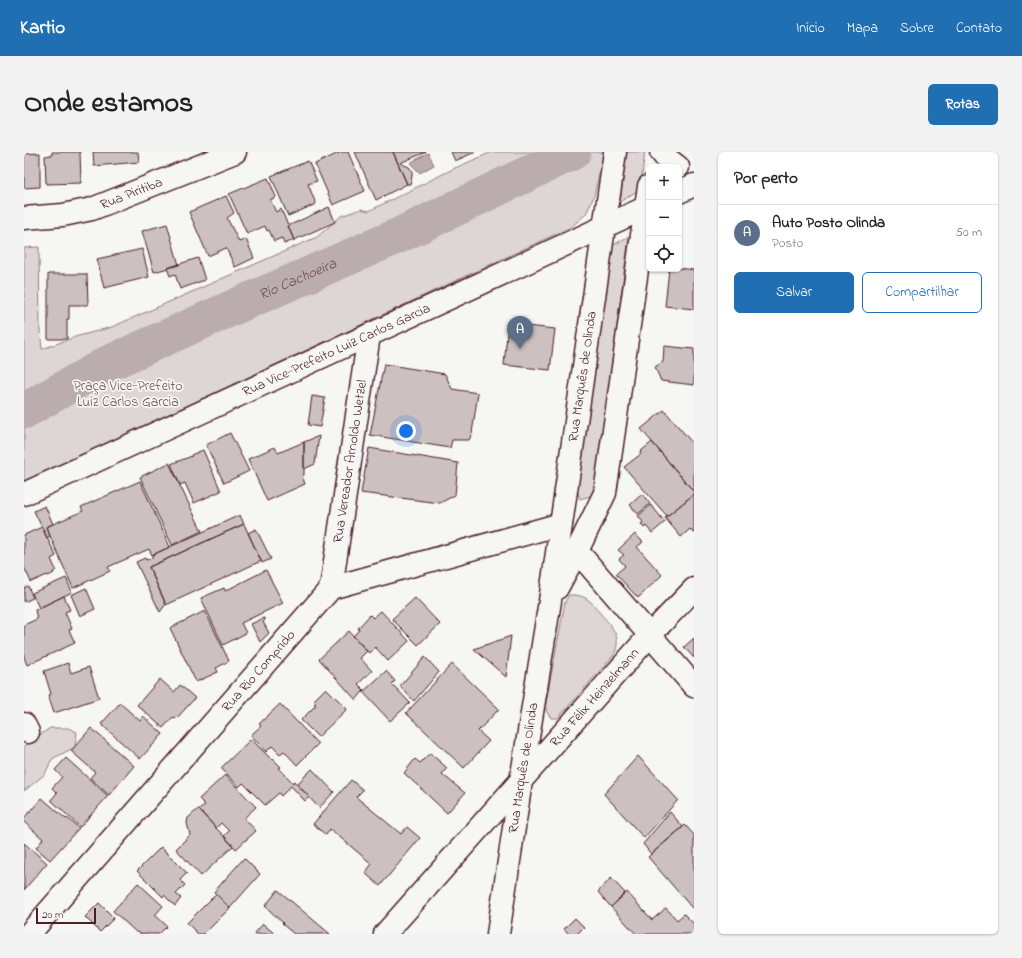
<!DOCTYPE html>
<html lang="pt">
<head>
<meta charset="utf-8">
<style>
	:root { --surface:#fff; --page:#f2f2f2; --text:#222; --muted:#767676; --line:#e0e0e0; --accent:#1f6fb2 }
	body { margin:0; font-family:"Indie Flower",sans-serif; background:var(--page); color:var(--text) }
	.controls { position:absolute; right:12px; top:12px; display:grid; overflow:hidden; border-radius:6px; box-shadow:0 1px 3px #0004 }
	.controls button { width:36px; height:36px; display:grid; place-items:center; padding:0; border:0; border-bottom:1px solid var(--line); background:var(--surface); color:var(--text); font:20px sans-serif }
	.scale { position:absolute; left:12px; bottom:10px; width:60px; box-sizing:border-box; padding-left:4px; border:2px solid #4a1f2b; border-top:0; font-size:11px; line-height:14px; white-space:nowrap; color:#4a1f2b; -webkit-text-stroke:3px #f6f6f2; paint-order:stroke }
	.you { position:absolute; left:382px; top:279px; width:14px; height:14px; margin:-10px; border:3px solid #fff; border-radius:50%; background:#1a73e8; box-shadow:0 0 0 6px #1a73e833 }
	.badge { display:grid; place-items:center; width:26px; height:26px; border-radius:50%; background:var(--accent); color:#fff; font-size:13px; font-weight:700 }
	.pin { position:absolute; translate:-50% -33px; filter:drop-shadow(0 1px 2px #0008) }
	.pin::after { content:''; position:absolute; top:21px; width:14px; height:12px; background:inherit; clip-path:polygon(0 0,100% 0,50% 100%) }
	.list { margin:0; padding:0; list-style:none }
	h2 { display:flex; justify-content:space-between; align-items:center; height:52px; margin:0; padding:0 16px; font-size:17px }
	h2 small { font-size:13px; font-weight:400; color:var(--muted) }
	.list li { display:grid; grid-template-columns:26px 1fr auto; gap:12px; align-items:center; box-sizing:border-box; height:56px; padding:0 16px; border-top:1px solid var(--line) }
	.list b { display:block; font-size:15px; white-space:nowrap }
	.list p { margin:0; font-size:13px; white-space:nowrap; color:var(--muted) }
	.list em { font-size:13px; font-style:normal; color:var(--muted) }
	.actions { display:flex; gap:8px; padding:12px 16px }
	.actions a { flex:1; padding:9px 0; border:1px solid var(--accent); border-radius:6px; text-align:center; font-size:14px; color:var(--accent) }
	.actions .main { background:var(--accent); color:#fff }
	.icon { flex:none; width:22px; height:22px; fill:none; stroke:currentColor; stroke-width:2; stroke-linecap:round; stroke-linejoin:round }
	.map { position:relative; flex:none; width:670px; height:782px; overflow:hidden; border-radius:6px }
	header { display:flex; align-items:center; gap:24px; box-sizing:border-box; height:56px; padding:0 20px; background:var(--accent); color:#fff }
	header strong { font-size:19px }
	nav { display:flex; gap:22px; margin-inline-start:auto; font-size:14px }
	.intro { display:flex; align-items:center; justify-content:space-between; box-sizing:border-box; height:96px; padding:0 24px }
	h1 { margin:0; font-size:28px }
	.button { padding:10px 18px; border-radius:6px; background:var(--accent); color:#fff; font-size:14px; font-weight:700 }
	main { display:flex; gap:24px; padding:0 24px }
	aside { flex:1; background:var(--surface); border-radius:6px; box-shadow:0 1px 3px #0004 }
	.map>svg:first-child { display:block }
	.green { fill:#ddd6d5; stroke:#947a80 }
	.water { fill:#bbadae; stroke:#8e747a }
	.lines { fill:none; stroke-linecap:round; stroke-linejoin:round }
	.river { stroke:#bbadae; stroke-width:36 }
	.building { fill:#ccc1c0; stroke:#4a1f2b }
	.minor-casing { stroke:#4a1f2b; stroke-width:25 }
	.major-casing { stroke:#4a1f2b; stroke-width:25 }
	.minor { stroke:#f6f6f2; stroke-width:22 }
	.major { stroke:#f6f6f2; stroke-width:22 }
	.labels { text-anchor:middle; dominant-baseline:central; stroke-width:3.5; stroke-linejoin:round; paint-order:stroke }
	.street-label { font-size:14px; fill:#4a1f2b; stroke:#f6f6f2 }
	.park-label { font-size:14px; fill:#6f4d56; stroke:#f6f6f2 }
	.water-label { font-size:15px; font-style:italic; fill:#6c4a52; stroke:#f6f6f2 }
</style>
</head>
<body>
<header>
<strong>Kartio</strong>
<nav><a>Início</a><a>Mapa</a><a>Sobre</a><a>Contato</a></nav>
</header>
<div class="intro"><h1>Onde estamos</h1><a class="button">Rotas</a></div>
<main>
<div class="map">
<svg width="670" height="782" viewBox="0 0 670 782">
	<rect width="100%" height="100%" fill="#f6f6f2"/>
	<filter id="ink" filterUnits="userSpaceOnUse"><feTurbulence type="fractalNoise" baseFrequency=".025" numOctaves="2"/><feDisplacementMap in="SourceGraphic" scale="8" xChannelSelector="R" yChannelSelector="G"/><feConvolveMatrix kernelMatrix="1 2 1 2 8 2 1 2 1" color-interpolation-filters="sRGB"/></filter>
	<g filter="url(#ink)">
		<path class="green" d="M468 0H580L570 44 562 62 547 75 0 330V96L15 95 16 178 18 197 51 185 88 175 293 85 317 64 337 57 345 59 431 16Z
			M603 0H621L616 37 596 50Z
			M605 84 570 343 556 347 553 338 588 94Z
			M545 443C552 443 557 443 563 447 568 450 572 456 576 461 587 474 600 486 589 504L534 566H527L522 559V550L541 450Z
			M26 576H44L53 580 51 595 28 607 21 622 0 639V594Z"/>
		<path class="water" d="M404 1 410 13 396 21 386 11Z"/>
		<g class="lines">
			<path class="river" id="s1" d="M0 259 83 212 217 152 376 83 549 0"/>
		</g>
		<path class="building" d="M28 0H56L57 31 22 32 21 4 28 3Z
			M69 0H114L115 10 70 14Z
			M317 0H324L341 39 309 53 291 12Z
			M331 0H369L383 32 352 48Z
			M369 0H402L376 11 385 15 388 19V24L386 32H383Z
			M427 0H451L431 9Z
			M16 1V35L0 36V2Z
			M284 9 293 29 284 32 292 52 264 64 247 24Z
			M244 26 252 45 246 48 252 60 257 57 270 88 260 92 258 86 250 89 245 78 243 79 241 74 223 82 205 42Z
			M202 44 210 61 203 66 215 90 222 87 230 106 211 115 202 96 184 104 165 60Z
			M305 55 311 70 270 88 264 74Z
			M143 72 155 113 130 120 118 79Z
			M118 97 125 125 80 136 73 107Z
			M174 106 181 128 156 137 151 122 146 124 143 116Z
			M655 116 670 118V157L641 154 645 117Z
			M24 122H63L64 153H45V167H43V187H24Z
			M484 172 531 177 526 218 480 213Z
			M640 194 670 197V233L637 229 631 215 639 210Z
			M360 212 421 222 428 237 454 241 448 281 445 288H428L426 296 346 283Z
			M288 244 301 246 296 275 284 273Z
			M640 258 670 293V340L617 277Z
			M206 281 225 319 200 331 182 293Z
			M295 284 291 312 280 317V290Z
			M280 290V323L278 324 281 332 243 349 224 307 251 295 254 301Z
			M628 290 670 340V342L643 364 600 315 617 302 616 300Z
			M345 296 434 311 431 343 416 351 337 341Z
			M179 298 197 339 170 351 161 331 156 333 147 312 168 304 167 303Z
			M145 311 178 379 148 393 116 325Z
			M116 329 146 395 128 403 125 397 84 415 86 419 49 436 22 375 59 359 57 355Z
			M618 342 626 352 614 362 606 353Z
			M670 342V382L666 377 657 385 641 366Z
			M627 353 641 370 628 381 622 374 620 376 617 372 619 370 614 364Z
			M21 354 29 372 22 375 26 384 23 386 10 359Z
			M216 363 220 372 125 415 142 452 136 460 112 410 121 406 122 408 128 406V403Z
			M220 372 237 409 142 453 125 415Z
			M18 375 32 404 27 407 32 418 29 420 30 421 24 424 23 423 7 430 0 415V383Z
			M232 377 247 407 238 411 224 381Z
			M611 382 619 390 613 395 638 423 614 446 592 422 601 414 595 407 600 403 594 398Z
			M242 418 259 451 217 471 222 481 199 493 177 446 200 436 201 439Z
			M42 426 48 440 15 456 8 441Z
			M4 434 9 446 0 450V436Z
			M62 436 71 457 56 464 47 443Z
			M40 444 46 458 41 460 48 477 45 478 51 491 3 513 0 505V473L13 467 11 458Z
			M391 446 416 472 394 493 368 467Z
			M181 459 205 509 192 516 194 520 172 530 146 476Z
			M357 459 385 489 364 509 351 495 345 501 329 484 335 478 334 476 346 463 349 466Z
			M240 466 241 468 239 470 245 481 236 490 227 472Z
			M325 479 343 499 336 506 348 519 334 532 340 538 332 548 295 507Z
			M487 484 482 525 450 497Z
			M670 486V506L660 495Z
			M401 505 415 520 390 549 376 534Z
			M44 511 47 521 65 515 75 546 30 561 24 543 27 542 20 519Z
			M428 512 475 557 454 579 465 589 440 616 382 561Z
			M362 519 371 529 368 532 386 551 366 569 339 540Z
			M136 527 150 540 156 533 171 546 152 567 150 565 148 566 139 576 113 553Z
			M302 536 323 557 294 585 277 568 292 553 290 552 292 550 290 548Z
			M96 551 116 569 119 564 139 582 116 607 77 572Z
			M256 552 294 592 273 613 260 599 256 602 248 594 242 600 227 583 237 574 235 572Z
			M67 576 110 614 85 643 66 626 71 620 47 599Z
			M227 587 248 608 249 607 257 615 255 616 269 631 270 629 285 645 281 649 267 634 257 644 255 641 241 653 219 631 215 635 197 616Z
			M406 601 423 616 418 622 441 641 423 661 380 621 391 607 396 611Z
			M614 604 654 648 620 686 580 642Z
			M42 606 84 644 56 675 27 648 33 641 28 636 38 625 31 618Z
			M288 617 310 640 295 656 273 632Z
			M201 623 232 655 220 666 232 679 212 697 200 684 205 679 197 671 192 676 175 658 181 653 175 647Z
			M327 628 339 638 332 645 377 682 383 675 396 686 356 734 341 721 348 712 306 677 302 683 289 672Z
			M18 646 42 667 43 666 55 676 26 708 12 696 19 687 0 670V666Z
			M174 657 209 694 177 724 152 697 166 683 163 671 164 666Z
			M646 660 659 675 627 702 619 692Z
			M661 673 670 683V754L668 756 624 705Z
			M0 691 23 711 0 738Z
			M137 695 163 721 156 728 161 733 152 742 157 746 151 754 140 743 139 745 113 719Z
			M220 706 236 722 206 756 190 740Z
			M587 726 601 741 587 755 574 740Z
			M114 731 139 754 131 763 143 774 135 782H117L114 780 113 781 89 759Z
			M254 738 306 782H270L258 772 259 771 241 754Z
			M603 740 628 768 642 756 653 768 660 762 670 772V782H612L587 755Z
			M192 742 206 756 180 782H174L163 771Z
			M75 751 90 766 76 780 61 765Z
			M551 766 560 775 553 782H545L540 777Z
			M239 772 251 782H230Z"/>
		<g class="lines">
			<g class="minor-casing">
				<g id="minor">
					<path id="s2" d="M0 66 39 63 68 57 211 0"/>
					<path d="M553 399 670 534"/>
					<path id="s3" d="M307 436 345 183"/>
					<path d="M0 572 4 580"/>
					<path id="s4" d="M5 782 307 436 537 372"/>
					<path id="s5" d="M361 782 626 483 670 437"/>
				</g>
			</g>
			<g class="major-casing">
				<g id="major">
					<path d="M637 0 641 5 654 15"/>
					<path d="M655 40 670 33"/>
					<path id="s6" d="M0 342 625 54"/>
					<path d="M533 436 553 399 581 341 625 34"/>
					<path id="s7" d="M474 782 497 629 526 449 591 0"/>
				</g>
			</g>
			<use href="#minor" class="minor"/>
			<use href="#major" class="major"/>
		</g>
	</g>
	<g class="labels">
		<g class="street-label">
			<text stroke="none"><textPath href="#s2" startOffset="111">Rua Piritiba</textPath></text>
			<text stroke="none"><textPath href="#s6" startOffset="344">Rua Vice-Prefeito Luiz Carlos Garcia</textPath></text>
			<text stroke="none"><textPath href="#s7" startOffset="564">Rua Marquês de Olinda</textPath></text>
			<text stroke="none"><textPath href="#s3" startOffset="128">Rua Vereador Arnoldo Wetzel</textPath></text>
			<text stroke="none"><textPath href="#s4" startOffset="349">Rua Rio Comprido</textPath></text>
			<text stroke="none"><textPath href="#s5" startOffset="316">Rua Félix Heinzelmann</textPath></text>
			<text stroke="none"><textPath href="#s7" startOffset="168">Rua Marquês de Olinda</textPath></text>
		</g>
		<g class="park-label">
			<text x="104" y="234">Praça Vice-Prefeito<tspan x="104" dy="16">Luiz Carlos Garcia</tspan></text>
		</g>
		<g class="water-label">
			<text stroke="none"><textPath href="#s1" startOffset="304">Rio Cachoeira</textPath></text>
		</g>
	</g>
</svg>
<div class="controls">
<button>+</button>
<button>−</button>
<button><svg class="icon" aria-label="locate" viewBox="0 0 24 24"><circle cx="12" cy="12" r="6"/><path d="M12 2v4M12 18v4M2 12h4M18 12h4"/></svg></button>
</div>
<div class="scale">20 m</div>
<div class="you"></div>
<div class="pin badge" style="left:496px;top:197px;background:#5c6f8a">A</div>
</div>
<aside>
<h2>Por perto<small></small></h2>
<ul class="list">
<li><span class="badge" style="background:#5c6f8a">A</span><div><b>Auto Posto Olinda</b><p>Posto</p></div><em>50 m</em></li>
</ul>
<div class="actions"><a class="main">Salvar</a><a>Compartilhar</a></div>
</aside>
</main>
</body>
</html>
